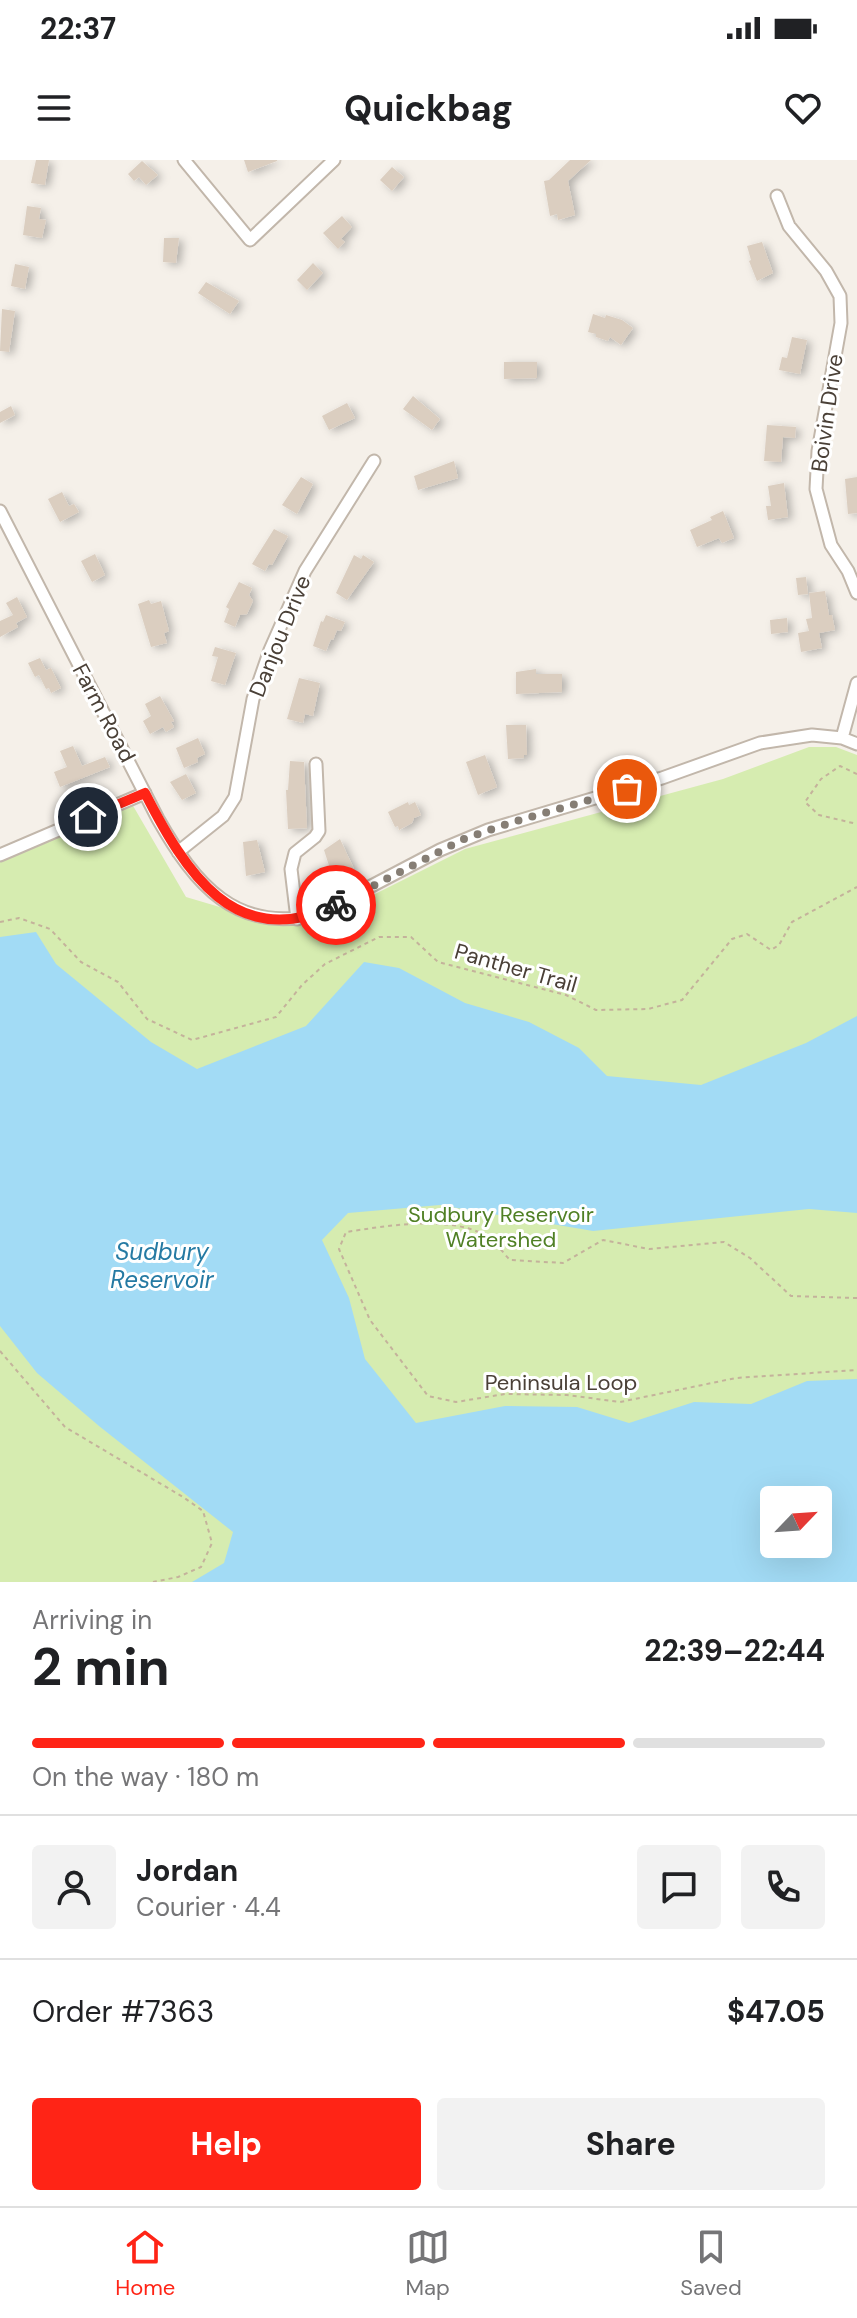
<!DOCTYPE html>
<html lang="en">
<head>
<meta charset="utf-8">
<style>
	body { margin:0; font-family:"DM Sans",sans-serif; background:#f2f2f2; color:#202124; height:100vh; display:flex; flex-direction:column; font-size:30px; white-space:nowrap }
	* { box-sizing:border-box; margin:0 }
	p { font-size:26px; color:#757577 }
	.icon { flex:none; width:44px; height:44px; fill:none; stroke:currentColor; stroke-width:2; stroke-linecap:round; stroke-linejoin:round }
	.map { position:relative; height:1422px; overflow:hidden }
	.sheet { display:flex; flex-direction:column; background:#fff; flex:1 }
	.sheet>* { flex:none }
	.needle { width:52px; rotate:65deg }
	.controls { position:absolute; left:760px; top:1326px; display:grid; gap:16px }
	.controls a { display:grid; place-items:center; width:72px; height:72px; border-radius:8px; background:#fff; box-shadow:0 8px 32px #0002; font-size:40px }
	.pin { position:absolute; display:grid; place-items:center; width:68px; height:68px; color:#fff; margin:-34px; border:4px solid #fff; border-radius:50%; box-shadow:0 2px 8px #0007 }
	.courier { position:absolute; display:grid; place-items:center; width:80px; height:80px; margin:-40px; border:6px solid #ff2416; border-radius:50%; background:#fff; color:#222; box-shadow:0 2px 10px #0007 }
	.head em { font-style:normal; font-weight:700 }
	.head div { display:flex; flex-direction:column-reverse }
	.head { display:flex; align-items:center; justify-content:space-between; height:136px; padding:0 32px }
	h1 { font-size:52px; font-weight:700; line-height:60px }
	.bar { display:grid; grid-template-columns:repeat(4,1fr); gap:12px 8px; align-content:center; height:96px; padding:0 32px }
	.bar i { height:10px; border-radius:6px; background:#e0e0e0 }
	.bar .active { background:#ff2416 }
	.bar p { grid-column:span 4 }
	.line { display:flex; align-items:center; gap:20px; padding:0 32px; border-top:2px solid #e0e0e0 }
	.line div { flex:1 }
	.round { display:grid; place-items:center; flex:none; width:84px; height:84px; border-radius:8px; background:#f2f2f2 }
	.cta { display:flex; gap:16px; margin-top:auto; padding:16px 32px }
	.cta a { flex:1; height:92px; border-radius:8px; background:#ff2416; color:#fff; font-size:32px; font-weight:700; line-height:92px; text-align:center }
	.cta a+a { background:#f2f2f2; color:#202124 }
	.status { display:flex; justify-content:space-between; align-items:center; height:56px; padding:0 40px; background:#fff; direction:ltr }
	.status svg { height:22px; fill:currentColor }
	header { display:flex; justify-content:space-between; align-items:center; height:104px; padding:0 32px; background:#fff; font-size:36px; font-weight:700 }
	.tab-bar { display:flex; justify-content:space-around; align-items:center; height:112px; border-top:2px solid #e0e0e0; background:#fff; font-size:22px; color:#757577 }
	.tab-bar a { display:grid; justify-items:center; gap:4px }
	.tab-bar .active { color:#ff2416 }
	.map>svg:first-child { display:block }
	.green { fill:#d6ecb0; fill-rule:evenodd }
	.water { fill:#a2dbf5; fill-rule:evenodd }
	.building { fill:#dbcec0; filter:url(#shadow) }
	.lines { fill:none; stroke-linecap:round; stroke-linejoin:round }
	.minor-casing { stroke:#c2b7ab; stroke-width:15 }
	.path { stroke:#c4b29b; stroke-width:2; stroke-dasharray:4 4; stroke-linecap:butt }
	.minor { stroke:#fff; stroke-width:11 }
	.done { stroke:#867e75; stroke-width:8; stroke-dasharray:0 14.4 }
	.route { stroke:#ff2416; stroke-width:10 }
	.labels { text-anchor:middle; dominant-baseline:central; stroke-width:6; stroke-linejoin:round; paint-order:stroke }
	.street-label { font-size:22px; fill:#4a4037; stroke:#fff }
	.park-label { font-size:22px; fill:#508025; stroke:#fff }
	.water-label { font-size:24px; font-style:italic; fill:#257aa3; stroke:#fff }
</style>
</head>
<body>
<div class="status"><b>22:37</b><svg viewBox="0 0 49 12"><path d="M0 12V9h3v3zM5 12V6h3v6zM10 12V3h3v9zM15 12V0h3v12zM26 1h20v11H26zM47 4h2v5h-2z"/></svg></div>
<header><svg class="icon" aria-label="menu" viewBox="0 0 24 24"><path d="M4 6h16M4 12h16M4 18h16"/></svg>Quickbag<svg class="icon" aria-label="heart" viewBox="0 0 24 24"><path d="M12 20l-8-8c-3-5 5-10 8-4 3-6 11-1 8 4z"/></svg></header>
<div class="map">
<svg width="857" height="1422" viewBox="0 0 857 1422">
	<defs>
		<filter id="shadow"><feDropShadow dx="4.5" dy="2.5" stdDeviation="4" flood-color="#0004"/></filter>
	</defs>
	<rect width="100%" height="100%" fill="#f5f0e9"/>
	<!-- green -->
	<path class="green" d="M 809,587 L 836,587 L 857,595 L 857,1422 L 0,1422 L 0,702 L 132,644 L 186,737 L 280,765 L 363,740 L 465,689 L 723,619 ZM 774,1340 L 818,1340 L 818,1384 L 774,1384 Z"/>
	<!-- water -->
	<path class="water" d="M 36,772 L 56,804 L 151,882 L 197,909 L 306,866 L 364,802 L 399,808 L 465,843 L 529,862 L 579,888 L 607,916 L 701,925 L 806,883 L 857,856 L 857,1053 L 809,1049 L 593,1071 L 440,1045 L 348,1053 L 322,1080 L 349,1138 L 365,1199 L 416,1263 L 505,1246 L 577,1247 L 629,1263 L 694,1242 L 751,1244 L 807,1221 L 857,1219 L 857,1422 L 192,1422 L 224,1403 L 233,1372 L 99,1266 L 37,1213 L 0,1166 L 0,777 ZM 818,1340 L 818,1384 L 774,1384 L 774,1340 Z"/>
	<!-- building -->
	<path class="building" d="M 36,0 L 49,0 L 45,25 L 31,23 Z
		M 244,0 L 277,0 L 277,1 L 248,12 Z
		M 570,0 L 591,0 L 568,21 L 575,55 L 558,60 L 557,54 L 550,56 L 544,21 L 549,20 Z
		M 142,1 L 158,15 L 146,25 L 139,17 L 134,21 L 128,14 Z
		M 392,7 L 404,17 L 392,31 L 380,20 Z
		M 27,46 L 41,48 L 39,59 L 46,60 L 42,78 L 23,75 Z
		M 342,56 L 352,67 L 341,79 L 345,82 L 338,89 L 323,73 Z
		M 164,78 L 179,78 L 176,103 L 163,102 Z
		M 762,82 L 773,113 L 757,121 L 749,101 L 751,100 L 747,86 Z
		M 313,103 L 323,113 L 307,130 L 297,120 Z
		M 15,104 L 29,107 L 25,129 L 11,126 Z
		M 206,122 L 239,141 L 230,154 L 198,133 Z
		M 2,149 L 15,151 L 9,192 L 0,191 Z
		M 593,154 L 605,158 L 606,155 L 622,160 L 633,168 L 621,185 L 610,177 L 608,181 L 596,177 L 596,174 L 588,172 Z
		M 792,177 L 807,180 L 800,214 L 779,210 L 782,197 L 787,198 Z
		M 504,202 L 537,202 L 537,218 L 504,219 Z
		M 413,236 L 440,259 L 432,270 L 403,249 Z
		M 347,243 L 355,258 L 329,270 L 322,256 Z
		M 11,246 L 15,255 L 0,263 L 0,252 Z
		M 767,265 L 796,267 L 795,278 L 783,277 L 781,302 L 764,301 Z
		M 454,301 L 458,318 L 418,330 L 414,316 Z
		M 301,317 L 313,324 L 297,354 L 282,345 Z
		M 857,317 L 857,353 L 848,354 L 845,319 Z
		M 784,323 L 788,357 L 768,360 L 766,346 L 771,346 L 768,326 Z
		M 62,332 L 69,346 L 74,344 L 79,352 L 60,362 L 48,339 Z
		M 723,351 L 734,378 L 722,383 L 719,378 L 697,387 L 690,370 L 712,360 L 710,357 Z
		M 274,369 L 288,376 L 272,405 L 269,404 L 265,411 L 252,404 Z
		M 95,394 L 105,415 L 92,422 L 81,401 Z
		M 354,395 L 361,399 L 363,395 L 374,402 L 347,440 L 336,433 Z
		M 806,417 L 808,434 L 798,435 L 796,418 Z
		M 239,422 L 252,428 L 249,435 L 253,441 L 247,454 L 240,455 L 235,467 L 224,462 L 229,449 L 226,447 Z
		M 825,431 L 829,455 L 832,455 L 835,470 L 819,473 L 822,488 L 801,492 L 798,473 L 809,471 L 806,459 L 812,458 L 809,433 Z
		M 17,437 L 27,457 L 16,463 L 18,467 L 0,477 L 0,461 L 13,455 L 6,443 Z
		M 149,440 L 151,444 L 161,441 L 169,471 L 164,473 L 167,483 L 151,487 L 138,444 Z
		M 326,455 L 345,462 L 341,471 L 337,470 L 333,480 L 331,479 L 326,491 L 313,486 L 321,461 L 323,462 Z
		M 787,458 L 788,472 L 771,474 L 770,460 Z
		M 215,487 L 236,493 L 225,525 L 211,521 L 218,497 L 212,496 Z
		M 40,498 L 46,510 L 51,508 L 61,528 L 51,533 L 49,528 L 46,529 L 39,515 L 35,517 L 28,503 Z
		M 536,509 L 536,514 L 562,514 L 562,532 L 516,534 L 516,512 Z
		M 299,518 L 320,523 L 313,556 L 305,554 L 303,563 L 287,559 Z
		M 160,536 L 174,561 L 171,562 L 174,567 L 166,572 L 163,567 L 150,574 L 143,561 L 151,556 L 145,544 Z
		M 506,565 L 526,565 L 527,595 L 524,595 L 524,598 L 508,599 Z
		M 198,578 L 205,594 L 197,598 L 198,602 L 184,608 L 176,588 Z
		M 73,586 L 82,606 L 105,597 L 110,607 L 60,627 L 54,612 L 67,607 L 60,591 Z
		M 485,595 L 497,627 L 478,635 L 466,602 Z
		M 290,601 L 304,602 L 307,668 L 288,669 L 286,630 L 288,630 Z
		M 186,614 L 196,633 L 182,640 L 170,622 Z
		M 408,642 L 409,645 L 415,642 L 421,655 L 414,658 L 412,663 L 399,670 L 398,666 L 395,667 L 388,652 Z
		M 340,679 L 354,709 L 333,718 L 324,690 Z
		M 257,680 L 265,712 L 246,716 L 243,682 Z"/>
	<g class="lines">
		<defs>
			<path id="minor" d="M 184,0 L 250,80 L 334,0
				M 777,36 L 789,66 L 826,111 L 840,136 L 841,163 L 818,291 L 816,329 L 831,385 L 848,411 L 857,433
				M 0,351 L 158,659 C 195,724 236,775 318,754 L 440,690 L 488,670 L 662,618 L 760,583 L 812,575 L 842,578 L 857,584
				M 842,578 L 857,523
				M 178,692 L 223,656 L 235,637 L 253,539 L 270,490 L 305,411 L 374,301
				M 0,695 L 145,633
				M 297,759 L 291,709 L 295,693 L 315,677 L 319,671 L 316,604"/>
		</defs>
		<!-- minor casing -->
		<use href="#minor" class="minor-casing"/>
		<!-- path -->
		<path class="path" d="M 857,614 L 840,606 L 821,619 L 805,642 L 819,655 L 857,664
			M 0,762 L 19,758 L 50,769 L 81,802 L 118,822 L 147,859 L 192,880 L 276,857 L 302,825 L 325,804 L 379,777 L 411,777 L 438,802 L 566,835 L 596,850 L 648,849 L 682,840 L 732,779 L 747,774 L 771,790 L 779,785 L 792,762 L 857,727
			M 857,1138 L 791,1136 L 750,1098 L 724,1082 L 649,1089 L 603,1080 L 563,1103 L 510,1100 C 503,1093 496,1082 488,1077 C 452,1054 386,1066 346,1072 L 339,1089 L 370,1160 L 428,1236 L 456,1242 L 505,1234 L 567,1235 L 620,1242 L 736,1218 L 857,1210
			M 0,1191 L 65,1267 L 183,1337 L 203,1351 L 212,1383 L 201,1407 L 178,1417 L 153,1422"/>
		<!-- minor -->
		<use href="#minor" class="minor"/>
	</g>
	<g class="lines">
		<!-- done -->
		<path class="done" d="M 336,745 L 464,679 L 513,662 L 627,629"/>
		<!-- route -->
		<path class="route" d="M 88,657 L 145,633 C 185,711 235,794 336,745"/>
	</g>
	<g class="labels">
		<!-- street labels -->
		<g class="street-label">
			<text transform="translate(827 253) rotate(-82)">Boivin Drive</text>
			<text transform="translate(280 476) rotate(-68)">Danjou Drive</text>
			<text transform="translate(104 553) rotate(62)">Farm Road</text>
			<text transform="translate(516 808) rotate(16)">Panther Trail</text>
			<text x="561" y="1222">Peninsula Loop</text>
		</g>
		<!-- park labels -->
		<g class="park-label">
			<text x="501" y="1054">Sudbury Reservoir<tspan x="501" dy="25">Watershed</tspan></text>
		</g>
		<!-- water labels -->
		<g class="water-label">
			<text x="162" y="1091">Sudbury<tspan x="162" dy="28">Reservoir</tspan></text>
		</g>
	</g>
</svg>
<div class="controls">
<a><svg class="needle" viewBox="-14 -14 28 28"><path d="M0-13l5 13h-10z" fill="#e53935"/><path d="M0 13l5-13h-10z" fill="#757577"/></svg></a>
</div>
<div class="pin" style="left:627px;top:629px;background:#ea580c"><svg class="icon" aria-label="bag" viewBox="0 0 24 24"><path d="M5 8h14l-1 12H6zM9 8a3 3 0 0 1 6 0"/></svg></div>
<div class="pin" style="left:88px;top:657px;background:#1f2937"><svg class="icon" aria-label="home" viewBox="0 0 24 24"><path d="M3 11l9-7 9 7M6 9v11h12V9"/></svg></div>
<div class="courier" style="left:336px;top:745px"><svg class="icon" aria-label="bike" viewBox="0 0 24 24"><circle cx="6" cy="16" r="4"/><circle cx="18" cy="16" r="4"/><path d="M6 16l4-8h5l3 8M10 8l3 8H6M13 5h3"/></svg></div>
</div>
<section class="sheet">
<div class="head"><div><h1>2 min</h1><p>Arriving in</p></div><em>22:39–22:44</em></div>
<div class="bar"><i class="active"></i><i class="active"></i><i class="active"></i><i></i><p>On the way · 180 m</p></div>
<div class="line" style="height:144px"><a class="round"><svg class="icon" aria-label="person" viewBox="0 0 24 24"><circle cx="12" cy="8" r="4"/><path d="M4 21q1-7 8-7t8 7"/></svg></a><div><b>Jordan</b><p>Courier · 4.4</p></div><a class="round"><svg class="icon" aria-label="chat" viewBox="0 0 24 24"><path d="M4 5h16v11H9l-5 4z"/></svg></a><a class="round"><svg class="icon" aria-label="phone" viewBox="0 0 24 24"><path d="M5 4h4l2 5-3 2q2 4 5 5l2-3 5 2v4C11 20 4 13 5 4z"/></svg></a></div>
<div class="line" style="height:104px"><div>Order #7363</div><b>$47.05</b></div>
<div class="cta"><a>Help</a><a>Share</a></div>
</section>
<nav class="tab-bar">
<a class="active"><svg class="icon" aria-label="home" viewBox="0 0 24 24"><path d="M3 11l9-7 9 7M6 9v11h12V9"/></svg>Home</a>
<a><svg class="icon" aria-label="map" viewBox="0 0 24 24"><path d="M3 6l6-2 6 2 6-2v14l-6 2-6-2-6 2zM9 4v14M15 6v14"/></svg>Map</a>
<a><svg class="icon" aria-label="saved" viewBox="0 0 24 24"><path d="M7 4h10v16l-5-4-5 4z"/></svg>Saved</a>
</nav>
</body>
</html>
